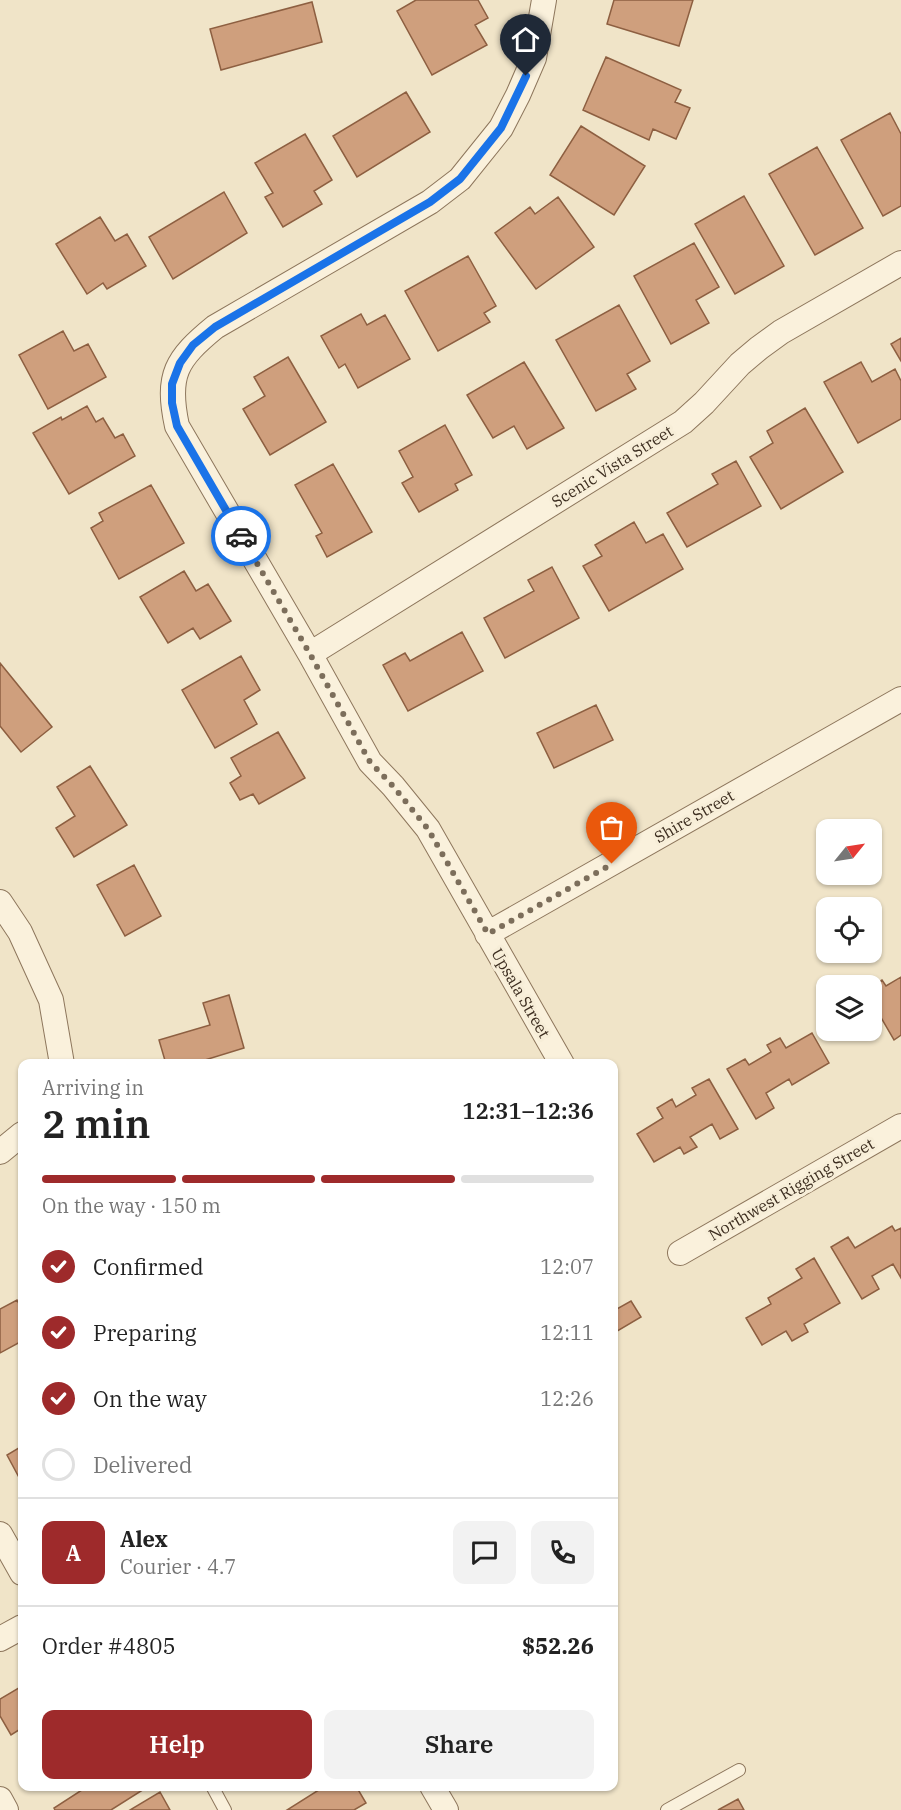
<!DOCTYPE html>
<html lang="en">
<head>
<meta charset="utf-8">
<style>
	body { margin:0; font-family:"IBM Plex Serif",serif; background:#f2f2f2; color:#222; height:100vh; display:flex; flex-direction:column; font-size:22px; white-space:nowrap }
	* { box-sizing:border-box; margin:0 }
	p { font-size:20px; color:#767676 }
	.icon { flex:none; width:33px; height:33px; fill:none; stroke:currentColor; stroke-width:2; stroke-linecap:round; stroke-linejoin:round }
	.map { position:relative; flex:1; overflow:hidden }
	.sheet { position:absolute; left:18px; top:1059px; width:600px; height:732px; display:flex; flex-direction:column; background:#fff; border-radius:12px; box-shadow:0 2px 4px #0004 }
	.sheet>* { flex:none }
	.needle { width:39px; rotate:60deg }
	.buttons { position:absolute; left:816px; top:819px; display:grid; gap:12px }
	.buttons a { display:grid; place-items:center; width:66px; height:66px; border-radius:12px; background:#fff; box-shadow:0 2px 4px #0004; font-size:30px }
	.pin { position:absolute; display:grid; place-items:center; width:51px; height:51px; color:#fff; margin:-62px -26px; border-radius:50% 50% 50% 0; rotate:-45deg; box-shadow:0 0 6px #0007 }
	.pin .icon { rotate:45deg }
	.courier { position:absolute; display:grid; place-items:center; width:60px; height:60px; margin:-30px; border:4px solid #1a73e8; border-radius:50%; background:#fff; color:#222; box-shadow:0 2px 8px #0007 }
	.summary em { font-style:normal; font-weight:600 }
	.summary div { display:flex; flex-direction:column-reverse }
	.summary { display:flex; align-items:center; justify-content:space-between; height:102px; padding:0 24px }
	h1 { font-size:39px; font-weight:600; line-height:45px }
	.bar { display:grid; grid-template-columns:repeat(4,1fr); gap:9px 6px; align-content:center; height:72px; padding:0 24px }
	.bar i { height:8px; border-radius:4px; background:#e0e0e0 }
	.bar .on { background:#9e2a2b }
	.bar p { grid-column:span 4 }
	.line { display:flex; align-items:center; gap:15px; padding:0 24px; border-top:2px solid #e0e0e0 }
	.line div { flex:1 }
	.round { display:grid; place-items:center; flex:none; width:63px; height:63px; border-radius:12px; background:#f2f2f2 }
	ol { padding:0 24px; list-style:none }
	li { display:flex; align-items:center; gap:18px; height:66px }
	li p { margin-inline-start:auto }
	li .icon { padding:6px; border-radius:50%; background:#9e2a2b; color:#fff; stroke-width:4 }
	li:last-child { color:#767676 }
	li i { width:33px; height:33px; border:3px solid #e0e0e0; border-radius:50% }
	.cta { display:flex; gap:12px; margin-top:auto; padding:12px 24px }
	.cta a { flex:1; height:69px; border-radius:12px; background:#9e2a2b; color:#fff; font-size:24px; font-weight:600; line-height:69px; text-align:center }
	.cta a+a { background:#f2f2f2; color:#222 }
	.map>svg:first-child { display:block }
	.building { fill:#cf9f7d; stroke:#8d5f41; stroke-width:1.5 }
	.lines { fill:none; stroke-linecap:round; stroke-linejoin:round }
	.service-casing { stroke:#8d765c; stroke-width:14 }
	.minor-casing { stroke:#8d765c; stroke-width:26 }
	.service { stroke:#faf1dc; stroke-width:12 }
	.minor { stroke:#faf1dc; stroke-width:24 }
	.done { stroke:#7c6e5b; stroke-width:6; stroke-dasharray:0 10.8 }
	.route { stroke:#1a73e8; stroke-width:8 }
	.labels { text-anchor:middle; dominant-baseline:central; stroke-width:6; stroke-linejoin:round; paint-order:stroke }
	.street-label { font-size:16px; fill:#3d2e20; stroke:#f7eed8 }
</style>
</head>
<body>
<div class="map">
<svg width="901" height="1810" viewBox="0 0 901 1810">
	<rect width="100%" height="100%" fill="#f0e4c8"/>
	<!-- building -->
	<path class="building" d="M 416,0 L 478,0 L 488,18 L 475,25 L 487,45 L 432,75 L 397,11 Z
		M 614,0 L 693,0 L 679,46 L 607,24 Z
		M 312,2 L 322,42 L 221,70 L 210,29 Z
		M 606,57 L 681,90 L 675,102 L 690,108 L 676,139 L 653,129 L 649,140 L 583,110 Z
		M 406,92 L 430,132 L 357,177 L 333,136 Z
		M 890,113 L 901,134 L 901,206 L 883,216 L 841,140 Z
		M 581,126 L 645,166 L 614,215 L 550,175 Z
		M 305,134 L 332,180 L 314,191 L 322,204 L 283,227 L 265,197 L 273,193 L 255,163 Z
		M 817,147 L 863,228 L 815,255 L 769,174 Z
		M 224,192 L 247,233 L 173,279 L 149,237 Z
		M 744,196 L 784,266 L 735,294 L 695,224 Z
		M 558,197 L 594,247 L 536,289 L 495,233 L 530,207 L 535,214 Z
		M 100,217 L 115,241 L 127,234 L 146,266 L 107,289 L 103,283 L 87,294 L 56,244 Z
		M 694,243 L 719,287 L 696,300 L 709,323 L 671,344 L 634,276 Z
		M 468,256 L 496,306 L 484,313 L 490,322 L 438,351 L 405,291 Z
		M 619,305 L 650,361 L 627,374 L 636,389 L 596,411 L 556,340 Z
		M 361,314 L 367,325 L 385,315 L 410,359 L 358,388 L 345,364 L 339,368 L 321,336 Z
		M 63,331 L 74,351 L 88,344 L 106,377 L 48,409 L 19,355 Z
		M 901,338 L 901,361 L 891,344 Z
		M 288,357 L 326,422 L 270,455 L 243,409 L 265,396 L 254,377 Z
		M 524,362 L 564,428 L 527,449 L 514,426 L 493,438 L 467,395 Z
		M 861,362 L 872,382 L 895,369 L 901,381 L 901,419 L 858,443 L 824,382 Z
		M 87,406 L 96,422 L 103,418 L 115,438 L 123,434 L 135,456 L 69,494 L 33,433 L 61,417 L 62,420 Z
		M 805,408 L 843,472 L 781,509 L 750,457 L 773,443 L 767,431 Z
		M 445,425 L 472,475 L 455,484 L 458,490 L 419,512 L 402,483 L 413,477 L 399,451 Z
		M 736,461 L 761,506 L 687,547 L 667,513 L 718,484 L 712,474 Z
		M 333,464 L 372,532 L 327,557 L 316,536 L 322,533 L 295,485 Z
		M 151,485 L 184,543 L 119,579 L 91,528 L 103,521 L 99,513 Z
		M 634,522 L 646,543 L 663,534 L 683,569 L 609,611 L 583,566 L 602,556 L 595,545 Z
		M 552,567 L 579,618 L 505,658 L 484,618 L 534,591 L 528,580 Z
		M 184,571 L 196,591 L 208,584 L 231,621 L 200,639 L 193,628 L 168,643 L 140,597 Z
		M 462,632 L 483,671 L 408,711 L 383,665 L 405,653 L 410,661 Z
		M 241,656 L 260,690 L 244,700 L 257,724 L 215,748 L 182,690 Z
		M 0,663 L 52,727 L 21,752 L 0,726 Z
		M 596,705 L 613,740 L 554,768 L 537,733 Z
		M 278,732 L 305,778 L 259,804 L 253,794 L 240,800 L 230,783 L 241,776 L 231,758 Z
		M 90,766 L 127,825 L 74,857 L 56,828 L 75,816 L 57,787 Z
		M 134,865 L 161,916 L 125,936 L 97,885 Z
		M 901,977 L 901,1035 L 894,1040 L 872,1002 L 872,986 L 882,980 L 886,986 Z
		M 229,995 L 244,1048 L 192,1064 L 166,1064 L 159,1040 L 210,1025 L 203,1003 Z
		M 812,1033 L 829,1063 L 792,1085 L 789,1079 L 766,1093 L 774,1108 L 756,1119 L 727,1069 L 745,1059 L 749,1065 L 771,1052 L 767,1045 L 780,1038 L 786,1048 Z
		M 709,1079 L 738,1129 L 720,1139 L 712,1124 L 690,1137 L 697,1147 L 684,1154 L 680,1147 L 654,1162 L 637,1134 L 663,1118 L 657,1108 L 672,1099 L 676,1107 L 696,1095 L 692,1088 Z
		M 892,1226 L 895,1231 L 901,1228 L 901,1278 L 893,1264 L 872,1276 L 879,1289 L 862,1299 L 831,1247 L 848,1237 L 855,1248 Z
		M 814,1258 L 840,1303 L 804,1324 L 808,1332 L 792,1341 L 786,1331 L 762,1345 L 746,1318 L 771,1304 L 768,1298 L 802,1278 L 796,1269 Z
		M 17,1300 L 22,1310 L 22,1341 L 0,1353 L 0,1309 Z
		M 631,1301 L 641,1317 L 614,1333 L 614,1302 L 617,1309 Z
		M 22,1446 L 22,1483 L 7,1455 Z
		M 22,1686 L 22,1728 L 11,1735 L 0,1716 L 0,1699 Z
		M 88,1786 L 149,1786 L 111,1810 L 55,1810 L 54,1808 Z
		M 325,1786 L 356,1786 L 366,1803 L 354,1810 L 287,1810 Z
		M 160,1792 L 170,1810 L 130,1810 Z
		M 738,1799 L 744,1810 L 718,1810 Z"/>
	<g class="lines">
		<defs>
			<path id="service" d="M 212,1786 L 225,1810
				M 667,1810 L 739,1770"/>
			<path id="minor" d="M 544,0 L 534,58 L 518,95 L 501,128 L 460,179 L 430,202 L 215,327 C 176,359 166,375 177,426 L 310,654 L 370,762 L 393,786 L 428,829 L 562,1064
				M 310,654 L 683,422 L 704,403 L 740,364 L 759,348 L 781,332 L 901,263
				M 0,902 L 20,932 L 51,1000 L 62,1064
				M 487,934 L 901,699
				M 0,1152 L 22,1134
				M 680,1253 L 901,1126
				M 0,1534 L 22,1573
				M 0,1639 L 22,1627
				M 432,1786 L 446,1810
				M 0,1799 L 6,1810"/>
		</defs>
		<!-- service casing -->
		<use href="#service" class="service-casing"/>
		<!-- minor casing -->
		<use href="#minor" class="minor-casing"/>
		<!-- service -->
		<use href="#service" class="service"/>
		<!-- minor -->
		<use href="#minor" class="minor"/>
	</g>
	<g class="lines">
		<!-- done -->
		<path class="done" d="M 241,536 L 310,654 L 370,762 L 393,786 L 428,829 L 488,934 L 612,864"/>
		<!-- route -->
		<path class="route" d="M 241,536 L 177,426 L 172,403 L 172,384 L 180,363 L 193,345 L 215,327 L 430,202 L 460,179 L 501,128 L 526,76"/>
	</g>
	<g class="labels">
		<!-- street labels -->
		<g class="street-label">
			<text transform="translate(612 466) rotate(-32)">Scenic Vista Street</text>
			<text transform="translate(694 816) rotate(-30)">Shire Street</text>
			<text transform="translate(521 993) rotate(60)">Upsala Street</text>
			<text transform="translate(791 1189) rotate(-30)">Northwest Rigging Street</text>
		</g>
	</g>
</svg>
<div class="buttons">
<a><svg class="needle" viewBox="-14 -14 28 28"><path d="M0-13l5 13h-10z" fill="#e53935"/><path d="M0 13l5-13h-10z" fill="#767676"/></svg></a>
<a><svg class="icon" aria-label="locate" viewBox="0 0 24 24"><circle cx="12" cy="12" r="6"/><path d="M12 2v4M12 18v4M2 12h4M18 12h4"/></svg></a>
<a><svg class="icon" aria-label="layers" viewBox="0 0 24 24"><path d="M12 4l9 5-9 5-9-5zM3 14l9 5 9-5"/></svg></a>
</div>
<div class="pin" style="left:612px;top:864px;background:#ea580c"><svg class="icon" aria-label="bag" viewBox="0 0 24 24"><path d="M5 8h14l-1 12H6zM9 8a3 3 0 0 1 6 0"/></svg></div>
<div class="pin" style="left:526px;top:76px;background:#1f2937"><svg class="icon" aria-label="home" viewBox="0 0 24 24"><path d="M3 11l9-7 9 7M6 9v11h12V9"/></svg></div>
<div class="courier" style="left:241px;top:536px"><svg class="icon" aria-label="car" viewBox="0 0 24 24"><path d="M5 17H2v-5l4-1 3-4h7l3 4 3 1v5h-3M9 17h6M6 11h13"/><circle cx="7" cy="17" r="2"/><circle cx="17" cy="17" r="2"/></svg></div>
<section class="sheet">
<div class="summary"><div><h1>2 min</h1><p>Arriving in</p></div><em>12:31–12:36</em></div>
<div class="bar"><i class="on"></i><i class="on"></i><i class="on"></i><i></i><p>On the way · 150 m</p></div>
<ol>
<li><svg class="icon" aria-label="check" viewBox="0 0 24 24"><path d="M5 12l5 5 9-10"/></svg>Confirmed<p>12:07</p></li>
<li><svg class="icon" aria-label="check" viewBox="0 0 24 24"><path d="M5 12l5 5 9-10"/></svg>Preparing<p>12:11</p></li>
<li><svg class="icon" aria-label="check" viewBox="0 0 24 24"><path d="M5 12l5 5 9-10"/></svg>On the way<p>12:26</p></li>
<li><i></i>Delivered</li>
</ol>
<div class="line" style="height:108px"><b class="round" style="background:#9e2a2b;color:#fff">A</b><div><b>Alex</b><p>Courier · 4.7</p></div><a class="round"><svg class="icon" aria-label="chat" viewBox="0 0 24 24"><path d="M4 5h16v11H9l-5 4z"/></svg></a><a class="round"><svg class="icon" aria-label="phone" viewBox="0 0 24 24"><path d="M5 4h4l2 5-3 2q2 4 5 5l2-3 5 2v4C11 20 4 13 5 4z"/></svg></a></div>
<div class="line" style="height:78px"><div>Order #4805</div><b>$52.26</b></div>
<div class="cta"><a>Help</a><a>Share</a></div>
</section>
</div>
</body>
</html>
